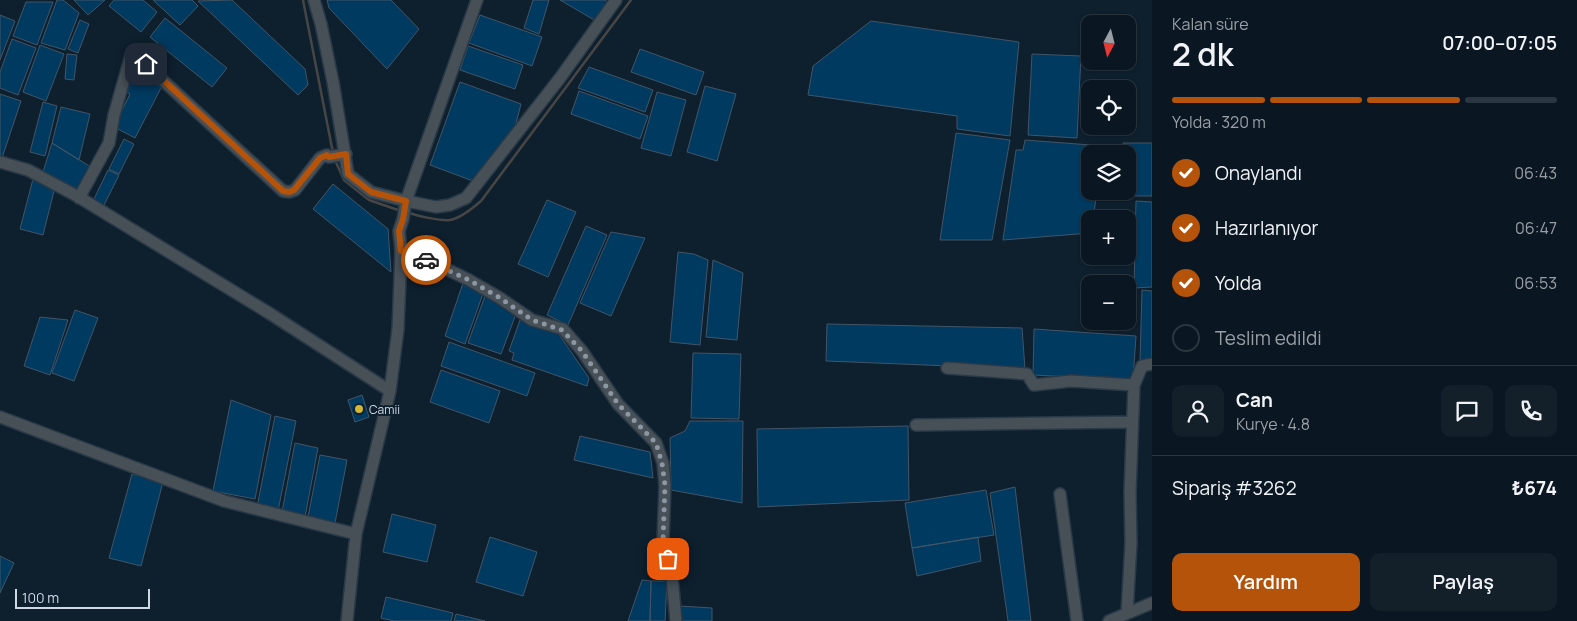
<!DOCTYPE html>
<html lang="tr">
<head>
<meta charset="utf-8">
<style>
	body { margin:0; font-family:Manrope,sans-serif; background:#13202a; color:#f1f3f6; height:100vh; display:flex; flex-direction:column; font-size:19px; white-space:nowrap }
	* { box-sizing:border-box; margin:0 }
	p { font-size:16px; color:#999fa5 }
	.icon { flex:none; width:28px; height:28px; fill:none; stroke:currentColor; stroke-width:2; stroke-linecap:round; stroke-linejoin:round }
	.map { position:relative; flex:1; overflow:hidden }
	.panel { display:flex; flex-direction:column; background:#0a1722; width:425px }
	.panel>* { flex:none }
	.needle { width:32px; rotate:187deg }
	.controls { position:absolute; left:1081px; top:15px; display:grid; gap:10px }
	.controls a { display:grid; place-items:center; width:55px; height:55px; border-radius:10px; background:#0a1722; box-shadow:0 1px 4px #0004,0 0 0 1px #2a3640; font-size:25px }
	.scale { position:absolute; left:15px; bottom:12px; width:135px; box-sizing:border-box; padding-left:5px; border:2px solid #ced9e3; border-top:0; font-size:14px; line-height:18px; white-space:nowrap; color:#ced9e3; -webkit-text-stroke:4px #0e1f2e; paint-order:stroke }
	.pin { position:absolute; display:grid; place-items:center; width:42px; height:42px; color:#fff; margin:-21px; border-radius:10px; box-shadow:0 2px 8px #0006 }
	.courier { position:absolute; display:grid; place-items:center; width:50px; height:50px; margin:-25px; border:4px solid #b45309; border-radius:50%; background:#fff; color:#222; box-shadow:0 1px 6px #0007 }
	.overview em { font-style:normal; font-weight:600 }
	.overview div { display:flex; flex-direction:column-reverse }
	.overview { display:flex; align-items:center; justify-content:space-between; height:85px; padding:0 20px }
	h1 { font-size:32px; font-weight:600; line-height:38px }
	.bar { display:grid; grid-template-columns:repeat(4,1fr); gap:8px 5px; align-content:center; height:60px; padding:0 20px }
	.bar i { height:6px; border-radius:4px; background:#2a3640 }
	.bar .current { background:#b45309 }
	.bar p { grid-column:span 4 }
	.line { display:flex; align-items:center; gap:12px; padding:0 20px; border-top:1px solid #2a3640 }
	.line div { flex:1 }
	.round { display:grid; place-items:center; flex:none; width:52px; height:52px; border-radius:10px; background:#13202a }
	ol { padding:0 20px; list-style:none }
	li { display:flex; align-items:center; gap:15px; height:55px }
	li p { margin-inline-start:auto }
	li .icon { padding:5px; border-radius:50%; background:#b45309; color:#fff; stroke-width:4 }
	li:last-child { color:#999fa5 }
	li i { width:28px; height:28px; border:2px solid #2a3640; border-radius:50% }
	.cta { display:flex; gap:10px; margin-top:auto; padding:10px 20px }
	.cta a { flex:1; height:58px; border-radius:10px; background:#b45309; color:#fff; font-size:20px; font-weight:600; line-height:58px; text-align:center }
	.cta a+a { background:#13202a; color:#f1f3f6 }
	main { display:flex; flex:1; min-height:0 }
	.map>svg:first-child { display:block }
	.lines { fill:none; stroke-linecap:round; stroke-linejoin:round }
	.stream { stroke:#474644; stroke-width:2.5 }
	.building { fill:#003a60; stroke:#425566 }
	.minor-casing { stroke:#293947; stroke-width:14 }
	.minor { stroke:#474f57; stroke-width:11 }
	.done { stroke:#8b98a4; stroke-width:5; stroke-dasharray:0 9 }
	.route { stroke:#b45309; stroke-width:6 }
	.poi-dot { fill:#d2b735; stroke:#0e1f2e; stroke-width:2 }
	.labels { text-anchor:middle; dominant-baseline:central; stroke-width:4; stroke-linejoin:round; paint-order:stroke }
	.poi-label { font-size:12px; fill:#ced9e3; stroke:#0e1f2e; text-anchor:start }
</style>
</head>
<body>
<main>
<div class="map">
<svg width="1152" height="621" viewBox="0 0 1152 621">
	<rect width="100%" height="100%" fill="#0e1f2e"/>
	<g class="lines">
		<!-- stream -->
		<path class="stream" d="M 303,0 L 333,153
			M 334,158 L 344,180 L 369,200 L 401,211
			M 407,212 C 416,216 441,221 450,220 C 461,218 473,208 481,201 L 631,0"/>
	</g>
	<!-- building -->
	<path class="building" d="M 57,0 L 63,0 L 79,13 L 65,50 L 41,43 Z
		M 74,0 L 105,0 L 88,15 Z
		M 114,0 L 143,0 L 157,12 L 141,32 L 109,6 Z
		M 153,0 L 192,0 L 198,6 L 180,25 Z
		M 232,0 L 305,69 L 308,85 L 298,95 L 198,1 Z
		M 327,0 L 391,0 L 419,29 L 387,69 L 329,8 Z
		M 533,0 L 549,0 L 539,34 L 524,28 Z
		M 560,0 L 605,0 L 607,2 L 596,21 Z
		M 26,2 L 53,2 L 37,45 L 13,36 Z
		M 0,15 L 15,21 L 0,60 Z
		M 480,15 L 542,37 L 532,66 L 469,43 Z
		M 165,18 L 227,68 L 212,87 L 150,37 Z
		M 80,20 L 89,24 L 78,53 L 68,49 Z
		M 871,21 L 1019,42 L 1010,136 L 957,129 L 957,116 L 808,95 L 813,66 Z
		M 12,39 L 36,48 L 18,95 L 0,88 L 0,72 Z
		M 40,45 L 64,54 L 46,101 L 23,92 Z
		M 468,46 L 523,65 L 515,89 L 460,70 Z
		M 640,49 L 704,72 L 696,95 L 631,72 Z
		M 67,54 L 77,55 L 74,80 L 65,79 Z
		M 1032,54 L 1081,56 L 1077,138 L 1028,135 Z
		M 137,63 L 162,86 L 135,138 L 114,127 L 130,94 L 123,90 Z
		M 589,67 L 653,90 L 645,112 L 578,88 Z
		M 460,82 L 521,104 L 513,135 L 473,181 L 430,165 Z
		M 705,86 L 736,94 L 717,161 L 687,152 Z
		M 579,91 L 648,116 L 640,139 L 571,114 Z
		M 657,92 L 686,100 L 671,156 L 641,148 Z
		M 0,94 L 21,101 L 2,158 L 0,158 Z
		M 43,102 L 57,106 L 45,156 L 30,152 Z
		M 61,107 L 90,114 L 79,160 L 52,143 Z
		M 956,133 L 1010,140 L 992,240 L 940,240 Z
		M 124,139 L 134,144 L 119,174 L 109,169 Z
		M 1025,140 L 1104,146 L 1102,154 L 1090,154 L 1090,191 L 1097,191 L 1093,219 L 1090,219 L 1090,233 L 1003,240 L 1016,150 L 1023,150 Z
		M 52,143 L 91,167 L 75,192 L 43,172 Z
		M 1123,143 L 1152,143 L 1152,196 L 1124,196 L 1124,191 L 1128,191 L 1128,154 L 1123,154 Z
		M 108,170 L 119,175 L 103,207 L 93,201 Z
		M 33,179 L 54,191 L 43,235 L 20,229 Z
		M 333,184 L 388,229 L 391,272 L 313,209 Z
		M 547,200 L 576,212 L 548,277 L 518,264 Z
		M 1136,201 L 1152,202 L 1152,287 L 1134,288 Z
		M 586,226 L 607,235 L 568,325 L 547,315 Z
		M 611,232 L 645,238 L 611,316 L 580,303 Z
		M 678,252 L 694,254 L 708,260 L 700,345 L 670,342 Z
		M 713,260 L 743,273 L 737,340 L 706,337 Z
		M 463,283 L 484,291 L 465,344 L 445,336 Z
		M 1142,290 L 1152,291 L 1152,360 L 1140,360 Z
		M 485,296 L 516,314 L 501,354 L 468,343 Z
		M 75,310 L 98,318 L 74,381 L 52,373 Z
		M 40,317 L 68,320 L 50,375 L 24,366 Z
		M 520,320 L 558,333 L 589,378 L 587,386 L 512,360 L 514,353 L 509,351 Z
		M 827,324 L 1022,328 L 1025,369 L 826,361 Z
		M 1034,329 L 1136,336 L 1133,380 L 1033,375 Z
		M 449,342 L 535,373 L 527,396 L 441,366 Z
		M 693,353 L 741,354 L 739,419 L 691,418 Z
		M 441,370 L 500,391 L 489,423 L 430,402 Z
		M 362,395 L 369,417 L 355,422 L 348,400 Z
		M 231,400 L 271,415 L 255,499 L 213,491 Z
		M 275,416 L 296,421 L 278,511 L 257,507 Z
		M 690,421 L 743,421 L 742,503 L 671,490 L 670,438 L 685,431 Z
		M 908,426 L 909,500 L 758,507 L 757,429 Z
		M 580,436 L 650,452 L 653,478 L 574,460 Z
		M 295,443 L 318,448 L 305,517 L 282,512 Z
		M 320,455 L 347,460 L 335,523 L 308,517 Z
		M 132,474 L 163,482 L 141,566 L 109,558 Z
		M 1015,487 L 1031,621 L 1008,621 L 990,493 Z
		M 986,490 L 994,535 L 912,548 L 905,503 Z
		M 392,514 L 436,525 L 427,562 L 383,552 Z
		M 490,537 L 537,552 L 523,596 L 476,582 Z
		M 978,537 L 981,561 L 917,576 L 912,548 Z
		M 0,556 L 14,563 L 0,593 Z
		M 642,580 L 651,581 L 650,621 L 628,621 Z
		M 651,581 L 667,581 L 665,621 L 650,621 Z
		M 386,597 L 453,613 L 451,621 L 394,621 L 381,618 Z
		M 680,606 L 712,608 L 712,621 L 679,621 Z
		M 456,614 L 485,621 L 454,621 Z"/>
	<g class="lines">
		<defs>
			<path id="minor" d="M 314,0 L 321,24 L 333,82 L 348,174 L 371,192 L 406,201 L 436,207 L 450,205 L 466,198 L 560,78 L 616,0
				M 0,162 L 28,170 L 77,196 L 269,313 L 390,391
				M 79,198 L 109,143 L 114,115 L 132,52 L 283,191 L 289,192 L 295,190 L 320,158 L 327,155 L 329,157 L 346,154
				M 401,251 L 436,264 L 469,280 L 500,298 L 532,320 L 563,329 L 582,351 L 618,404 L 656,443 L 663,463 L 665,485 L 663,540 L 672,577 L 676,621
				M 947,368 L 1027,374 L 1034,385 L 1071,381 L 1134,385
				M 0,417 L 224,501 L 356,534
				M 916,425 L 1132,422
				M 1060,494 L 1077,621
				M 1127,613 L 1131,543 L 1130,492 L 1134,385 L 1142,366 L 1152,364
				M 347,621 L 356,534 L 390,391 L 398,329 L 401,251 L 399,231 L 403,219 L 406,201 L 477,0
				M 1109,621 L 1152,603"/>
		</defs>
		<!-- minor casing -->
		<use href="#minor" class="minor-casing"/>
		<!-- minor -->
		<use href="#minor" class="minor"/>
	</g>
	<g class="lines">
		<!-- done -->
		<path class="done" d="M 426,260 L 469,280 L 500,298 L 532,320 L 562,330 L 582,351 L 618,404 L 656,443 L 662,463 L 665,485 L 663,540 L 668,559"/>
		<!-- route -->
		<path class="route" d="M 146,64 L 283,191 L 289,192 L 294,190 L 320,158 L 327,155 L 329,157 L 346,154 L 348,174 L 371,192 L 406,201 L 403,219 L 399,231 L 401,251 L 426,260"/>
	</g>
	<!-- markers -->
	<circle class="poi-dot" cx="359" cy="409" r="5"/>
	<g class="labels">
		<!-- poi labels -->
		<g class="poi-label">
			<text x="369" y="409">Camii</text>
		</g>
	</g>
</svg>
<div class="controls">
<a><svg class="needle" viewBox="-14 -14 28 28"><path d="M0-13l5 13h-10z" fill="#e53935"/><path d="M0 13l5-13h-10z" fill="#999fa5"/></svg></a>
<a><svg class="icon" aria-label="locate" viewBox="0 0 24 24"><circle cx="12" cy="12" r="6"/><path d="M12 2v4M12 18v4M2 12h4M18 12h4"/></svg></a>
<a><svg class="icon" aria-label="layers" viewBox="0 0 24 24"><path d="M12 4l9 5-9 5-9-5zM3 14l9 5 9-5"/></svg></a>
<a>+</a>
<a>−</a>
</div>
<div class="scale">100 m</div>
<div class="pin" style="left:668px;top:559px;background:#ea580c"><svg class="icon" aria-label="bag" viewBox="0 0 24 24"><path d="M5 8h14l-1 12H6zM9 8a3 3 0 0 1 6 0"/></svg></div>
<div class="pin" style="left:146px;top:64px;background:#1f2937"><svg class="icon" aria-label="home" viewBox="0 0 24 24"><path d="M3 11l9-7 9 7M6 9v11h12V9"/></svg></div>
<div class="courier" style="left:426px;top:260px"><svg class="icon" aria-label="car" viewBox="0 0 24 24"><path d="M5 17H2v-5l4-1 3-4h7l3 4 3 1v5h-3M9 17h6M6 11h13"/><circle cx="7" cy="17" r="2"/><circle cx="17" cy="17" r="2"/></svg></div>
</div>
<section class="panel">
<div class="overview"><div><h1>2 dk</h1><p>Kalan süre</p></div><em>07:00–07:05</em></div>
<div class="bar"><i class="current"></i><i class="current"></i><i class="current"></i><i></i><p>Yolda · 320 m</p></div>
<ol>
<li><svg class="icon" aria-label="check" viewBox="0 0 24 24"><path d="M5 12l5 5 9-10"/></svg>Onaylandı<p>06:43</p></li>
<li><svg class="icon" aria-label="check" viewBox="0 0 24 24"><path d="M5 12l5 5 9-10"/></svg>Hazırlanıyor<p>06:47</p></li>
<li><svg class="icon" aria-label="check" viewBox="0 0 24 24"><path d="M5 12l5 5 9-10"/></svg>Yolda<p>06:53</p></li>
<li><i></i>Teslim edildi</li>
</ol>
<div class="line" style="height:90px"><a class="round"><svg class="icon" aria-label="person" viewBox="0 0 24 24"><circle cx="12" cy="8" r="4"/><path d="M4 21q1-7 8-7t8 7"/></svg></a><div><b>Can</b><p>Kurye · 4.8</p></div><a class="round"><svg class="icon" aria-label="chat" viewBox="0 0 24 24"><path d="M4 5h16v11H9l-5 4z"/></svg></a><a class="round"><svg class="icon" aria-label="phone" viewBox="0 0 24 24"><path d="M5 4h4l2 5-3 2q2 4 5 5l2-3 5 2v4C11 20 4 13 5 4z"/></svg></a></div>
<div class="line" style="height:65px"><div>Sipariş #3262</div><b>₺674</b></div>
<div class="cta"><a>Yardım</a><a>Paylaş</a></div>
</section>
</main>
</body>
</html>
